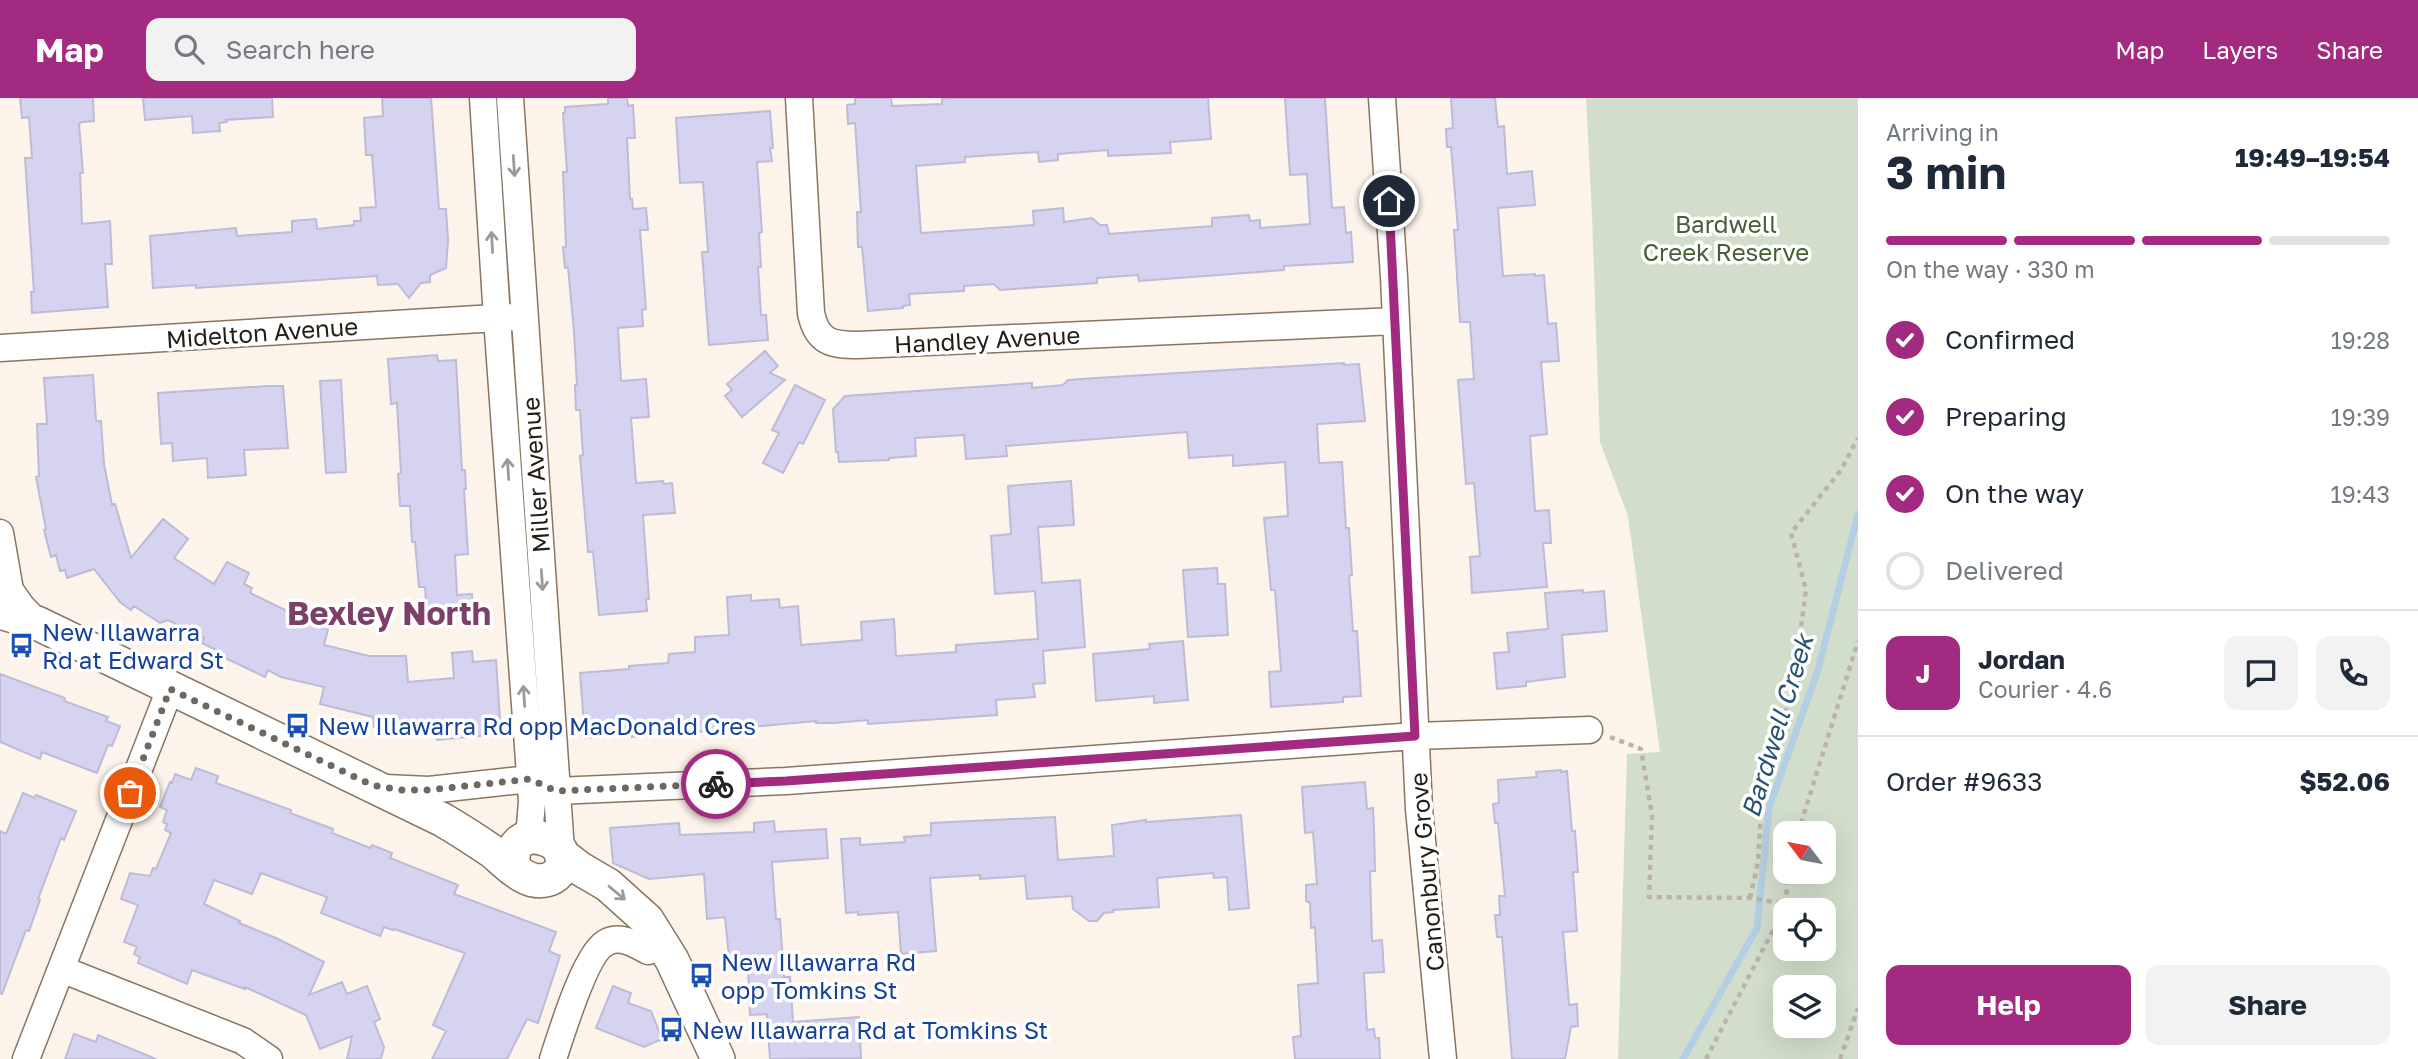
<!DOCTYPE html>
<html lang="en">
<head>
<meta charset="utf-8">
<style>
	body { margin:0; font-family:"Golos Text",sans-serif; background:#f2f2f3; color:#1f2937; height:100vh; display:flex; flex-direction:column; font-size:26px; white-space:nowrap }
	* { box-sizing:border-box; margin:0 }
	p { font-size:23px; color:#747a83 }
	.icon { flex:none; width:38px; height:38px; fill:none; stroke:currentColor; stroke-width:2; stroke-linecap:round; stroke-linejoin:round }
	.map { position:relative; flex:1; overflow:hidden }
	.drawer { display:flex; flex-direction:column; background:#fff; width:560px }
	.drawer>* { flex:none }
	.needle { width:46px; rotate:302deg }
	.controls { position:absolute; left:1773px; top:723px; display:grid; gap:14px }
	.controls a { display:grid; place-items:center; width:63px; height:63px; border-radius:14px; background:#fff; box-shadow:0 7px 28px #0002; font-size:35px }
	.pin { position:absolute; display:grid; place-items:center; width:60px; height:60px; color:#fff; margin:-30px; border:4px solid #fff; border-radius:50%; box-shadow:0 2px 7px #0007 }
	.courier { position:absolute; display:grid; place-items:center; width:70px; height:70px; margin:-35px; border:5px solid #a32a81; border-radius:50%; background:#fff; color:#222; box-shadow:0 2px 9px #0007 }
	.summary em { font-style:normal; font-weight:700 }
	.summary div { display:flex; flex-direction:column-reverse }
	.summary { display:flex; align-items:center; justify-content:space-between; height:119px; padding:0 28px }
	h1 { font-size:46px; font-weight:700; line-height:52px }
	.bar { display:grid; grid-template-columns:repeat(4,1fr); gap:10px 7px; align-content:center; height:84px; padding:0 28px }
	.bar i { height:9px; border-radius:5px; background:#e0e1e3 }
	.bar .active { background:#a32a81 }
	.bar p { grid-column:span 4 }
	.line { display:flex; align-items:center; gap:18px; padding:0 28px; border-top:2px solid #e0e1e3 }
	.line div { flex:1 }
	.round { display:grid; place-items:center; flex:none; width:74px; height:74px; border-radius:14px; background:#f2f2f3 }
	ol { padding:0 28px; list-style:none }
	li { display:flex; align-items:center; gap:21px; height:77px }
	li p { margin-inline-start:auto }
	li .icon { padding:7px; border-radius:50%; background:#a32a81; color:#fff; stroke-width:4 }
	li:last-child { color:#747a83 }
	li i { width:38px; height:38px; border:4px solid #e0e1e3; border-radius:50% }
	.cta { display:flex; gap:14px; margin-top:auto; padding:14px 28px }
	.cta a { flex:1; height:80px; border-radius:14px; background:#a32a81; color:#fff; font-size:28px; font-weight:700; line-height:80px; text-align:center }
	.cta a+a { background:#f2f2f3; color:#1f2937 }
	header { display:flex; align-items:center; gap:42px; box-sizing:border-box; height:98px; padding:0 35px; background:#a32a81; color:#fff }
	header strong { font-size:33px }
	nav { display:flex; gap:38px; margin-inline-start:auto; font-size:24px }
	.search { width:490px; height:63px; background:#f2f2f3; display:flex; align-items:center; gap:18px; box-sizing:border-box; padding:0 24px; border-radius:14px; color:#747a83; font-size:26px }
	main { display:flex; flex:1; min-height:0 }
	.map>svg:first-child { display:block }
	.green { fill:#d2decb; fill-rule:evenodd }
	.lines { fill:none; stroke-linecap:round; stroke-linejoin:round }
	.stream { stroke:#b4cee3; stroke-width:7 }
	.building { fill:#d6d3f1; stroke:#bdbbd6; stroke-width:2 }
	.minor-casing { stroke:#8a7562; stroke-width:29 }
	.major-casing { stroke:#8a7562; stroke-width:36 }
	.path { stroke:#bbb2aa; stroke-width:4.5; stroke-dasharray:5 5; stroke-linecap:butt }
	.minor { stroke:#fff; stroke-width:26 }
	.major { stroke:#fff; stroke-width:33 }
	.oneway { stroke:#9d9996 }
	.done { stroke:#706760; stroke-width:7; stroke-dasharray:0 12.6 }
	.route { stroke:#a32a81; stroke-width:9 }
	.labels { text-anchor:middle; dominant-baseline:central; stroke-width:7; stroke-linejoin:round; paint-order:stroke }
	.park-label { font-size:24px; fill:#455f35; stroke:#fff }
	.street-label { font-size:24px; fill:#251c15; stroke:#fff }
	.transit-label { font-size:24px; fill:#164399; stroke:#fff; text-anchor:start }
	.water-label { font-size:26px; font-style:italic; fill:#295373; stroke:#fff }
	.district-label { font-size:32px; font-weight:bold; fill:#7c3f67; stroke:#fff }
</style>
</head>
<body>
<header>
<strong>Map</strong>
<div class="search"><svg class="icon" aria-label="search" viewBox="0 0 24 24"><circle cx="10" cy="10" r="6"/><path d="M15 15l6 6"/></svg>Search here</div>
<nav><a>Map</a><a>Layers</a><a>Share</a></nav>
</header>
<main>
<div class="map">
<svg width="1858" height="961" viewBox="0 0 1858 961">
	<rect width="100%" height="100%" fill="#fcf3ea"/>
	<!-- green -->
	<path class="green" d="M 1586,0 L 1858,0 L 1858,961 L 1618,961 L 1627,656 L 1660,654 L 1628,418 L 1600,344 L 1592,117 ZM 1785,735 L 1824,735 L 1824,774 L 1785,774 ZM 1785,812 L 1824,812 L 1824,850 L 1785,850 ZM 1785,889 L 1824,889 L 1824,928 L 1785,928 Z"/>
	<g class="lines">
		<!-- stream -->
		<path class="stream" d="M 1683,961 L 1757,830 L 1769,710 L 1818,572 L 1858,416"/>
	</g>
	<!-- building -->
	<path class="building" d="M 20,0 L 93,0 L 94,23 L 82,24 L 79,26 L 83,75 L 80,75 L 82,126 L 110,123 L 112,166 L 105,166 L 108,209 L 32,215 L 31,194 L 34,194 L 25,60 L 32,60 L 29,19 L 22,20 Z
		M 143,0 L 272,0 L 273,19 L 226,22 L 227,24 L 219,25 L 220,33 L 193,35 L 192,18 L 145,22 Z
		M 382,0 L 431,0 L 439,111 L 446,111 L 448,142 L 446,170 L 430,177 L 430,184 L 421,185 L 409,200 L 398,186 L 378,187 L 377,178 L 196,190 L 196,187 L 153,190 L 150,138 L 236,130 L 237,138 L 292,134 L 292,123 L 316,121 L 317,131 L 354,127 L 354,123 L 361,123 L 360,110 L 376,109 L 372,57 L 366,57 L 364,20 L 383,18 Z
		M 608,0 L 627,0 L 628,8 L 633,7 L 635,40 L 627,40 L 630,101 L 632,101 L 633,111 L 646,110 L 648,132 L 640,132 L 646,211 L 642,212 L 643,228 L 618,230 L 621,283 L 646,281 L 649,319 L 631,320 L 636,385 L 663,383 L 664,386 L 672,385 L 675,415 L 643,417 L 649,501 L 646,501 L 647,513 L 599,517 L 593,454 L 588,454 L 580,358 L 583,357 L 580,312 L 576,312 L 575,287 L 577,287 L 574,234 L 568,169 L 565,170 L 563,149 L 566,149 L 563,74 L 567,74 L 563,15 L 565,15 L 565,9 L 608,6 Z
		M 855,0 L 891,0 L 892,8 L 942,6 L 942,1 L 952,0 L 1208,0 L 1211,41 L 1170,44 L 1171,55 L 1108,58 L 1108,52 L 1058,56 L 1058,62 L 1039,64 L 1038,54 L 965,59 L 965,64 L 916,68 L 921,135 L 1034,127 L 1033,113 L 1063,110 L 1064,124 L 1092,120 L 1100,127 L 1107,127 L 1109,136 L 1212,128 L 1212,120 L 1249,117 L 1250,123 L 1260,122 L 1260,130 L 1310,126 L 1307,76 L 1290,77 L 1285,0 L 1325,0 L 1332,110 L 1344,109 L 1346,135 L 1351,134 L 1353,164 L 1284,168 L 1284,172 L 1139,183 L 1138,177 L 1097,180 L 1097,185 L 1000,192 L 994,186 L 964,188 L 964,193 L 909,196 L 910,207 L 903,208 L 903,210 L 868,213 L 862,149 L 858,149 L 857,114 L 861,114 L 855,25 L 848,26 L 847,7 L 855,6 Z
		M 1451,0 L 1495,0 L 1498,29 L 1504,28 L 1507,76 L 1532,73 L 1535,107 L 1498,110 L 1503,178 L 1535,176 L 1535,178 L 1544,177 L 1548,226 L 1556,225 L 1559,263 L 1541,264 L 1547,336 L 1530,338 L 1535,413 L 1549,412 L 1551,445 L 1543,445 L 1547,489 L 1472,495 L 1470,459 L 1480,458 L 1474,385 L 1466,386 L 1458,282 L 1474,281 L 1470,224 L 1460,224 L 1454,132 L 1458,132 L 1451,49 L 1447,49 L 1446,31 L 1453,30 Z
		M 770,13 L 773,50 L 770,50 L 772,63 L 757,64 L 762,134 L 759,135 L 761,169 L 758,169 L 761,217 L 766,217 L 768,242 L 709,247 L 702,154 L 708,154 L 703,84 L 680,85 L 676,20 Z
		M 765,253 L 778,268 L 770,275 L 785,282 L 742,319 L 725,298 L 732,292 L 727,286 Z
		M 437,257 L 438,263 L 456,262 L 462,372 L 465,372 L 466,391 L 464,391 L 468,456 L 455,457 L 457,497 L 472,496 L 473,514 L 427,517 L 425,489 L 419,489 L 415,444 L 412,444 L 410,408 L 400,408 L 398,376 L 401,375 L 397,305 L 391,306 L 388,261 Z
		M 1344,265 L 1344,267 L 1359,266 L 1365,323 L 1317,326 L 1319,365 L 1342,364 L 1346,430 L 1349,430 L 1352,477 L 1349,478 L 1353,533 L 1357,533 L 1361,598 L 1343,599 L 1343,604 L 1271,609 L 1269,574 L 1281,573 L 1275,492 L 1271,492 L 1264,420 L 1288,418 L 1285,364 L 1233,368 L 1233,357 L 1189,360 L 1187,334 L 1006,348 L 1007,358 L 966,361 L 964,337 L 915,340 L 916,358 L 889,360 L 889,362 L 839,364 L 838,354 L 836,354 L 833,311 L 845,298 L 1032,285 L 1032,290 L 1063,287 L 1068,282 L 1096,280 Z
		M 93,277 L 96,323 L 101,323 L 104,366 L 112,407 L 115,406 L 131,460 L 163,421 L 188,441 L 174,460 L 214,486 L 227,464 L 249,475 L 244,486 L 252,490 L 250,495 L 322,530 L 328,531 L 324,547 L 369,558 L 406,558 L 408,584 L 454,580 L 452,555 L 472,553 L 473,564 L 496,562 L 501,636 L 437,642 L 436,635 L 391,636 L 390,628 L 374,629 L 373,619 L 320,606 L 324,589 L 281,579 L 268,572 L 265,579 L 225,560 L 226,557 L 202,545 L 204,540 L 168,522 L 160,525 L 134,508 L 131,512 L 120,504 L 94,471 L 67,480 L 65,472 L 60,473 L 56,457 L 51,459 L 44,432 L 46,431 L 36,379 L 39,378 L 37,326 L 47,326 L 44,280 Z
		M 341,282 L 346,374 L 326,375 L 320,283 Z
		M 795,287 L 825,302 L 803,346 L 799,344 L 783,375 L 763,365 L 779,335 L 772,332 Z
		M 268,288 L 283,288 L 288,350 L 244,352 L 246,377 L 208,380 L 207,360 L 173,363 L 172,345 L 161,346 L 158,295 Z
		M 1071,383 L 1074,427 L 1038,429 L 1042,485 L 1080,482 L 1085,549 L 1043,553 L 1045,585 L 1033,586 L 1035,599 L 996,602 L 997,617 L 868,626 L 868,622 L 834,625 L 816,625 L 816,623 L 651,638 L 632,639 L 632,636 L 585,640 L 580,575 L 629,571 L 629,568 L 668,565 L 669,556 L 695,554 L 695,539 L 729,537 L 727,499 L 751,497 L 751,503 L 779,501 L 780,510 L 798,508 L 801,547 L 862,542 L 861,524 L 894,521 L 896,558 L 956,554 L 956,547 L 1038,541 L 1035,493 L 995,496 L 991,438 L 1011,436 L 1008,388 Z
		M 1217,470 L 1218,486 L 1225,486 L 1228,537 L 1188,539 L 1183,472 Z
		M 1583,492 L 1583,495 L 1604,493 L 1607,533 L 1562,537 L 1565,579 L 1526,584 L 1526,588 L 1497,591 L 1494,555 L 1509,554 L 1507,535 L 1548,531 L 1545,495 Z
		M 1183,543 L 1188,602 L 1154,605 L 1154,598 L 1096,603 L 1093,556 L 1150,551 L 1149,546 Z
		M 0,576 L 65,600 L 64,603 L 108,619 L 106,623 L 120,628 L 112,648 L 108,647 L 97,675 L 42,654 L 40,661 L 0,644 Z
		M 196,670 L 218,678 L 216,685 L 291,712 L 290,715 L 333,731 L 332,735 L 370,750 L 372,747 L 392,755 L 390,760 L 458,787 L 454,796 L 556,834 L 549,853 L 560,858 L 538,925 L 527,921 L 507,961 L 432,961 L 446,933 L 433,927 L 465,855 L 394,831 L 393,832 L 384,829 L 380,838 L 321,815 L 327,799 L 261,775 L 252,796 L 214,782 L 204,806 L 240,823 L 239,825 L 276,840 L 324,864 L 309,897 L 342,884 L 347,896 L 367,888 L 380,921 L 374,924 L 384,949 L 381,961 L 347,961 L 352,938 L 320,951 L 306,917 L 245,889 L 245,891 L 192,872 L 187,886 L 138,865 L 140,859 L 134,856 L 137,849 L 124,844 L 138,807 L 121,801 L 130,775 L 150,778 L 153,770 L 156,771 L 171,735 L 165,732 L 167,726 L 163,724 L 167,712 L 160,709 L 170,684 L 172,685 L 175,676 L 191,682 Z
		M 1561,672 L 1561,674 L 1567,673 L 1572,733 L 1575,733 L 1578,774 L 1573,774 L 1577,833 L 1563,834 L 1569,907 L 1577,906 L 1578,928 L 1571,929 L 1565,961 L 1512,961 L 1502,839 L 1497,839 L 1495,817 L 1500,817 L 1499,798 L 1505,798 L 1498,725 L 1495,725 L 1493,706 L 1499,705 L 1498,682 L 1537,679 L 1536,674 Z
		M 1365,684 L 1367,711 L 1373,710 L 1374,730 L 1375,773 L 1370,773 L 1372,843 L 1382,842 L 1384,874 L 1364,875 L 1367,932 L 1374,931 L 1375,940 L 1379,940 L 1380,961 L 1295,961 L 1293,939 L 1301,938 L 1298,887 L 1318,885 L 1315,829 L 1311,830 L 1310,805 L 1306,803 L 1306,787 L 1317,786 L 1313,734 L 1305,735 L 1302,689 Z
		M 23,695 L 34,700 L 36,697 L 76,713 L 64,742 L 61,740 L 38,801 L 40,802 L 29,833 L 26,832 L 2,896 L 0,895 L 0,733 L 6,736 Z
		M 1241,717 L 1249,810 L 1229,812 L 1227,779 L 1214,780 L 1213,775 L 1157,780 L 1159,809 L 1113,812 L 1113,814 L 1104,815 L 1097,823 L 1089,823 L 1073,811 L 1072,798 L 1027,801 L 1025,778 L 980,781 L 980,777 L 930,780 L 936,853 L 901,856 L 898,814 L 858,817 L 858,814 L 846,815 L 841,741 L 860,740 L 860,747 L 905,744 L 904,739 L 931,737 L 931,725 L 1055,719 L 1058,762 L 1114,758 L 1112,727 L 1146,722 L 1146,724 Z
		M 774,723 L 775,734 L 826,731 L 828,760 L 772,764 L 776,821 L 780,821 L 784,879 L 790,879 L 793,924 L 859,919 L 861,960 L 770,961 L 767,916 L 750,917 L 748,869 L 730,870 L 725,819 L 707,821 L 704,776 L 649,781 L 613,765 L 610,730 L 679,725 L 680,737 L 754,734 L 754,725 Z
		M 613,888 L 631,895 L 628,905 L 651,913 L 662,941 L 644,949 L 596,930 Z
		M 74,936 L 96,944 L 98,937 L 156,961 L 65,961 Z"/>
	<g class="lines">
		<defs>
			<path id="minor" d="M 483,0 L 497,220 L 532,704 L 529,739
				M 510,0 L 561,753
				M 799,0 L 811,215 C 817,244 831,247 858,247 L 1396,223
				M 1382,0 L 1394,179 L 1419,711 L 1443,961
				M 0,250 L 512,219
				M 0,435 L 10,492 L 22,509 L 37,525
				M 385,690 L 429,692 L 530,681 L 556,693 L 786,683 L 1415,638 L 1589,632
				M 61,871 L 243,943 L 269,961
				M 26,961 L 170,591
				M 553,961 C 561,937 586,853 607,844 C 621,837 635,846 648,853"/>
			<path id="major" d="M 0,514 L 37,525 L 443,722 C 460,732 477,743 493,754 C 505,764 518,778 533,782 C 542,784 552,782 558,775 C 585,743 503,716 514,770
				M 561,756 L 579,770 L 608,787 L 647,822 L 672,862 L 718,961"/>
		</defs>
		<!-- minor casing -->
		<use href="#minor" class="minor-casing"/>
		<!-- major casing -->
		<use href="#major" class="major-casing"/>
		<!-- path -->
		<path class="path" d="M 1610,639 L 1641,651 L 1652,717 L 1649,799 L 1750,800 L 1787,806 L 1786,783 L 1789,774
			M 1798,735 L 1858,543
			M 1750,800 L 1758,764 L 1763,680 L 1779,626 L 1798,590 L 1798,552 L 1806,492 L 1791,435 L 1841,372 L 1858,340
			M 1706,961 L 1786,807
			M 1840,961 L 1858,910"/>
		<!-- minor -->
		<use href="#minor" class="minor"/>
		<!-- major -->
		<use href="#major" class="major"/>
	</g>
	<!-- one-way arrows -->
	<defs><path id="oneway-shaft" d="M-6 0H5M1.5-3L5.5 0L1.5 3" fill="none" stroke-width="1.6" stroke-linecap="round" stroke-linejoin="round" transform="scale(1.75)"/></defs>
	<g class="oneway">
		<use href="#oneway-shaft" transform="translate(514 68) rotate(86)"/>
		<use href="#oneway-shaft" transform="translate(492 144) rotate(-93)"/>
		<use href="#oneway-shaft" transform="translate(508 371) rotate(-94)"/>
		<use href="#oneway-shaft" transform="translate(542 482) rotate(86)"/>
		<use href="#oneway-shaft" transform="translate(524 598) rotate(-94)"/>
		<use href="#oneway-shaft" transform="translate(617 795) rotate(40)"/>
	</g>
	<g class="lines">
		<!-- done -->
		<path class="done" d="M 130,695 L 170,591 L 372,687 L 400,692 L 429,692 L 530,681 L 556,693 L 716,686"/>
		<!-- route -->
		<path class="route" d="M 716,686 L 786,683 L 1415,638 L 1389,103"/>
	</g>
	<!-- icons -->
	<defs>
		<symbol id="bus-bare" viewBox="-9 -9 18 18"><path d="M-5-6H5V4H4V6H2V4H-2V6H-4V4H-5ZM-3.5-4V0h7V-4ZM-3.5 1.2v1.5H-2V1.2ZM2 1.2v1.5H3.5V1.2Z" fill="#1a4fb4" stroke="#fff" stroke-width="2.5" paint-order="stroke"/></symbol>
	</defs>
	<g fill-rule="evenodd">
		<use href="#bus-bare" x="4" y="530" width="35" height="35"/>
		<use href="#bus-bare" x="280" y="610" width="35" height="35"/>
		<use href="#bus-bare" x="684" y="860" width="35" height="35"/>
		<use href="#bus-bare" x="654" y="914" width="35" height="35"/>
	</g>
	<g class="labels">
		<!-- park labels -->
		<g class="park-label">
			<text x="1726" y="125">Bardwell<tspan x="1726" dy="28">Creek Reserve</tspan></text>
		</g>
		<!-- street labels -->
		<g class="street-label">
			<text transform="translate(262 234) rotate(-4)">Midelton Avenue</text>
			<text transform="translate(987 241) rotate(-3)">Handley Avenue</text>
			<text transform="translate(535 377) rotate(-94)">Miller Avenue</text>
			<text transform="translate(1426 774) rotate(-95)">Canonbury Grove</text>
		</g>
		<!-- transit labels -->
		<g class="transit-label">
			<text x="42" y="533">New Illawarra<tspan x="42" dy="28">Rd at Edward St</tspan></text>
			<text x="318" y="627">New Illawarra Rd opp MacDonald Cres</text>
			<text x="721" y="863">New Illawarra Rd<tspan x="721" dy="28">opp Tomkins St</tspan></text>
			<text x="692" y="931">New Illawarra Rd at Tomkins St</text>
		</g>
		<!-- water labels -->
		<g class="water-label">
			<text transform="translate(1777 628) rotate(-73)">Bardwell Creek</text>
		</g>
		<!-- district labels -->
		<g class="district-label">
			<text x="389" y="515">Bexley North</text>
		</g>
	</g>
</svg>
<div class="controls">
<a><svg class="needle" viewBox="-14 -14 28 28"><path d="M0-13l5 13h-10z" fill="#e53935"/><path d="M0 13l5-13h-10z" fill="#747a83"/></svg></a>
<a><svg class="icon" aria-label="locate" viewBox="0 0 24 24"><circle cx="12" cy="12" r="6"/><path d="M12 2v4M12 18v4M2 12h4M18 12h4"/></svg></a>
<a><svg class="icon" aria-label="layers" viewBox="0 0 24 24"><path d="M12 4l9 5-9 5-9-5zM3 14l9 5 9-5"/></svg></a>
</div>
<div class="pin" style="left:130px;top:695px;background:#ea580c"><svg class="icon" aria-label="bag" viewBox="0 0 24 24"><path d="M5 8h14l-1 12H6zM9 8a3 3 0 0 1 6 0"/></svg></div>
<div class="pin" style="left:1389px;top:103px;background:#1f2937"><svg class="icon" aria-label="home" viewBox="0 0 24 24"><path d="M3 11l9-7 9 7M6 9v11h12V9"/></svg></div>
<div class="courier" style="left:716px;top:686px"><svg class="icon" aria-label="bike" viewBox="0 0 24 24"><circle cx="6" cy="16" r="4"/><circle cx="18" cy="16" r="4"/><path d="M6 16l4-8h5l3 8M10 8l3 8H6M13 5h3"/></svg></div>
</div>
<section class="drawer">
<div class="summary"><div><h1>3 min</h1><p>Arriving in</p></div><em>19:49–19:54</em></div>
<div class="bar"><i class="active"></i><i class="active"></i><i class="active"></i><i></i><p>On the way · 330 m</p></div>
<ol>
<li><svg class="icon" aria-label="check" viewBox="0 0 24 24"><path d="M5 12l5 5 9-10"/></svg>Confirmed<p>19:28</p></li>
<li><svg class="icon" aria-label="check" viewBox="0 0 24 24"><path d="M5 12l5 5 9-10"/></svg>Preparing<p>19:39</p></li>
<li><svg class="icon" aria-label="check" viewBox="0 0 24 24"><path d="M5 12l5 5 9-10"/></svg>On the way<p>19:43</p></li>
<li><i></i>Delivered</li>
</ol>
<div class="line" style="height:126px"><b class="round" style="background:#a32a81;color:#fff">J</b><div><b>Jordan</b><p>Courier · 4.6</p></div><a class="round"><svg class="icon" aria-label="chat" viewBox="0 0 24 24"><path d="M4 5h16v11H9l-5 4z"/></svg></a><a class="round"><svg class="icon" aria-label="phone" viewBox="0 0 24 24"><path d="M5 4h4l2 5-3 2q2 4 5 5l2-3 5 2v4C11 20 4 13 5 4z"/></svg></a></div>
<div class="line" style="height:91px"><div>Order #9633</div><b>$52.06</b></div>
<div class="cta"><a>Help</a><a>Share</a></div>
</section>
</main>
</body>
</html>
